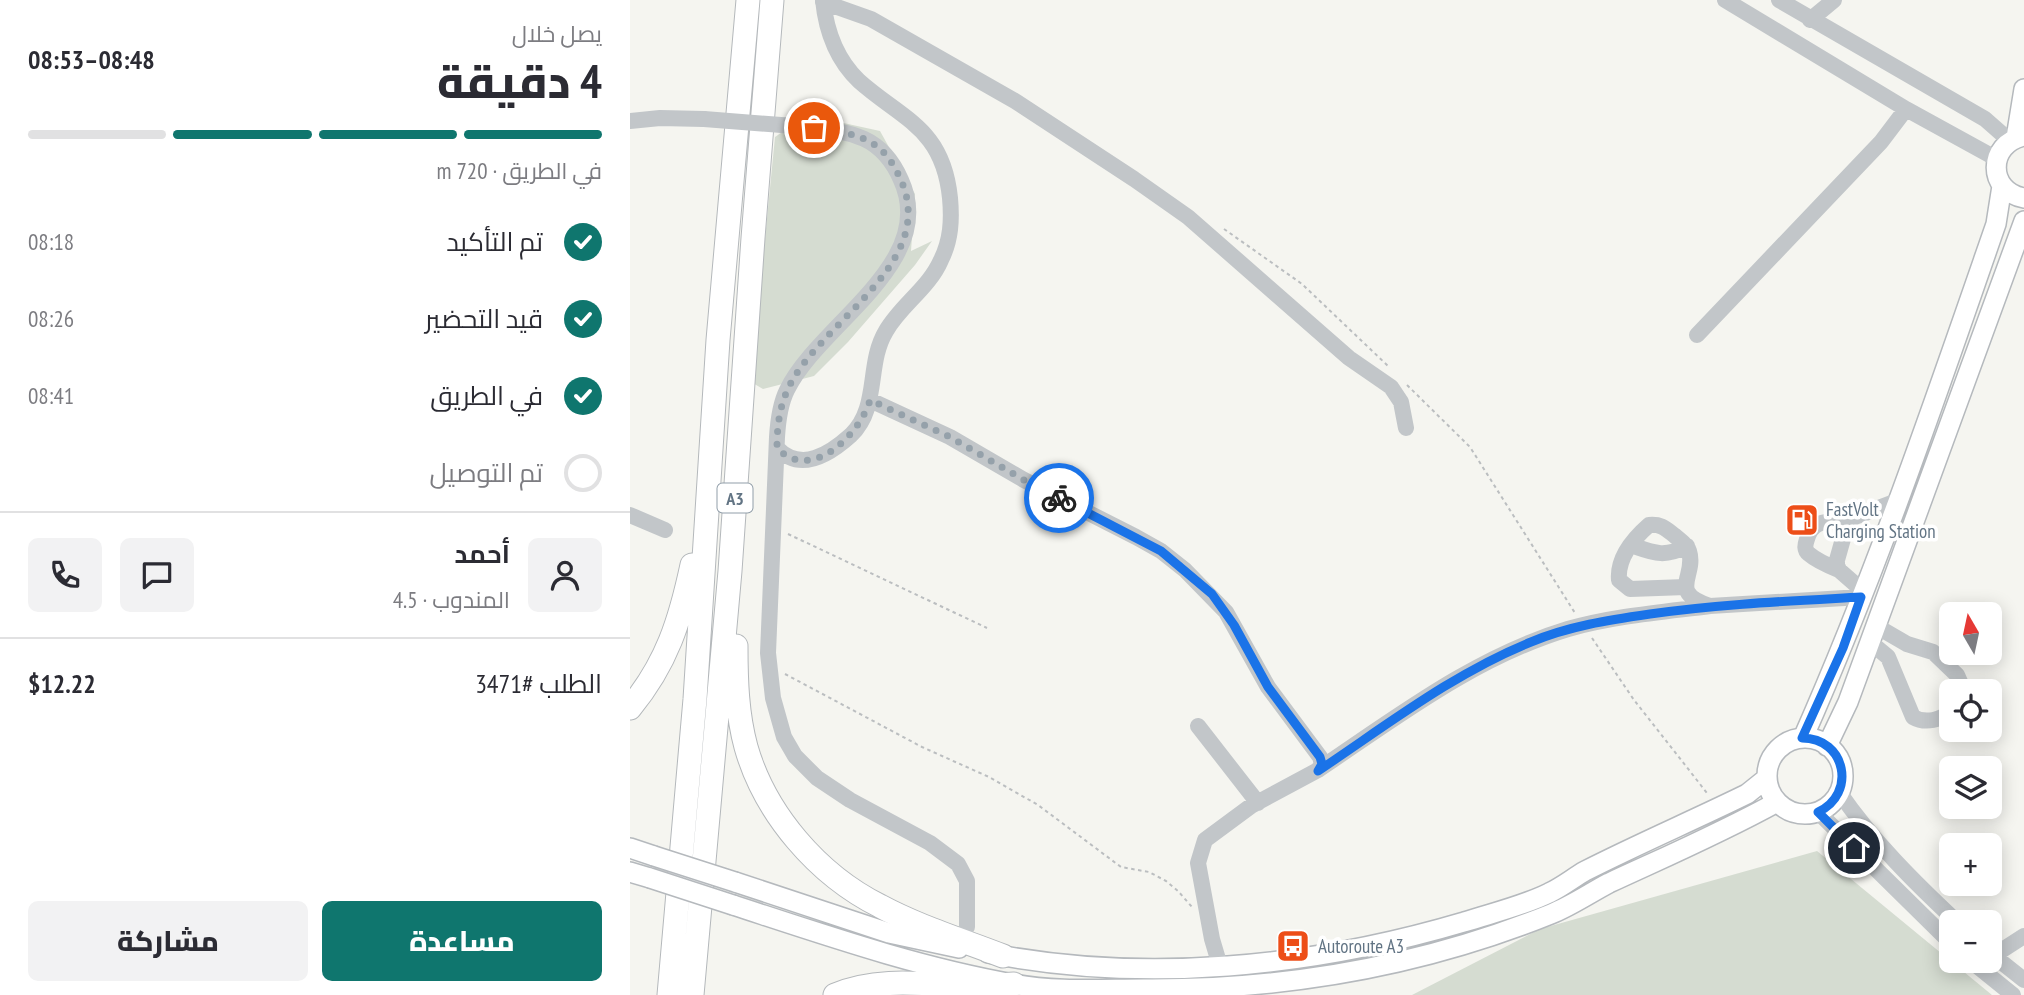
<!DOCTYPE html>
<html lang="ar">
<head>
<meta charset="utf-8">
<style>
	body { margin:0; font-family:"PT Sans Narrow",Cairo,sans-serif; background:#f2f2f3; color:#2b2b33; direction:rtl; height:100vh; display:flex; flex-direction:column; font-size:26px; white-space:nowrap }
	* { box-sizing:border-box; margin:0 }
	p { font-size:23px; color:#7c7c81 }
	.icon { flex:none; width:38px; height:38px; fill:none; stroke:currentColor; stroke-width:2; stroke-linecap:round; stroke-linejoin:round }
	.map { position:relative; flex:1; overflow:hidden; direction:ltr }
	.drawer { display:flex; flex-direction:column; background:#fff; width:630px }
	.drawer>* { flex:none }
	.needle { width:46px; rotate:351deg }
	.fabs { position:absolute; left:1309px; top:602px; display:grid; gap:14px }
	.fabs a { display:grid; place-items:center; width:63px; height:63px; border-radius:10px; background:#fff; box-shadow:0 4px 18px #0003; font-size:35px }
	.pin { position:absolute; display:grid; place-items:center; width:60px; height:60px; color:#fff; margin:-30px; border:4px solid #fff; border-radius:50%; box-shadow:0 2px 7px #0007 }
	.courier { position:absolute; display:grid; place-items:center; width:70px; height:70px; margin:-35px; border:5px solid #1a73e8; border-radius:50%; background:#fff; color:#222; box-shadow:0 2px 9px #0007 }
	.overview em { font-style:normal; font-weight:800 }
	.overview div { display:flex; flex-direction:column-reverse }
	.overview { display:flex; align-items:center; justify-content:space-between; height:119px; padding:0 28px }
	h1 { font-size:46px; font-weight:800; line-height:52px }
	.bar { display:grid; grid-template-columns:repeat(4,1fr); gap:10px 7px; align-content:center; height:84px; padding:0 28px }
	.bar i { height:9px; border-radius:5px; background:#e1e1e2 }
	.bar .on { background:#0f766e }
	.bar p { grid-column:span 4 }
	.line { display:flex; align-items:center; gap:18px; padding:0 28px; border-top:2px solid #e1e1e2 }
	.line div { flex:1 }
	.round { display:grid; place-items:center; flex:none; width:74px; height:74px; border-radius:10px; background:#f2f2f3 }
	ol { padding:0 28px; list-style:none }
	li { display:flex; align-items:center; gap:21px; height:77px }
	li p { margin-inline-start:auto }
	li .icon { padding:7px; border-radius:50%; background:#0f766e; color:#fff; stroke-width:4 }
	li:last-child { color:#7c7c81 }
	li i { width:38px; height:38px; border:4px solid #e1e1e2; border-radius:50% }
	.primary-button { display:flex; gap:14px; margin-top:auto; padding:14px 28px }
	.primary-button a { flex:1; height:80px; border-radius:10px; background:#0f766e; color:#fff; font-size:28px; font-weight:800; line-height:80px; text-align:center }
	.primary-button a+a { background:#f2f2f3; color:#2b2b33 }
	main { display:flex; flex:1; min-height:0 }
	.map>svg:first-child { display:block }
	.green { fill:#d5dcd1 }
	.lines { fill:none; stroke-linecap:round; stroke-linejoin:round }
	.major-casing { stroke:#b5b9bd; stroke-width:22 }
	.highway-casing { stroke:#b4b8bb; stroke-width:25 }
	.path { stroke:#bbbec0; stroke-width:2; stroke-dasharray:3.5 3.5; stroke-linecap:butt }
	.minor { stroke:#c2c6c9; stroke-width:16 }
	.major { stroke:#fff; stroke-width:19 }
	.highway { stroke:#fff; stroke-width:23 }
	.major-bridge-casing { stroke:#b5b9bd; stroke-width:22; stroke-linecap:butt }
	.minor-bridge { stroke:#c2c6c9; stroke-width:16 }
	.major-bridge { stroke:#fff; stroke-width:19 }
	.done { stroke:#95a1aa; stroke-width:7; stroke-dasharray:0 12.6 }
	.route { stroke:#1a73e8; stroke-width:9 }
	.labels { text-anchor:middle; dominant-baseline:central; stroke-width:7; stroke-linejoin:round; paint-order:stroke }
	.shield { fill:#fff; stroke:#919ea9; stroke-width:2 }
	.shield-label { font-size:18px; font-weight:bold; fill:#627484 }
	.poi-label { font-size:19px; fill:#627484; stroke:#fff; text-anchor:start }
</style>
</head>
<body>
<main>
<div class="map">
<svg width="1394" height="995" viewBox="0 0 1394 995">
	<rect width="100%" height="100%" fill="#f5f5f0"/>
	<!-- green -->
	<path class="green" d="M 177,115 L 250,131 L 285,194 L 281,251 L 302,241 L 285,265 L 218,342 L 184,376 L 133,389 L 121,382 L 145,137 Z
		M 1187,851 L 1362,995 L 782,995 L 910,929 Z"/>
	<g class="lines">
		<defs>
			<path id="major" d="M 1394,136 C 1357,144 1357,191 1394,198
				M 1386,138 L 1394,89
				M 1173,738 C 1247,571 1306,397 1366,224 L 1372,186
				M1137 776a38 38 0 1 1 76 0a38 38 0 1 1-76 0Z
				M 1197,746 L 1218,702 L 1240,642 L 1394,221
				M 0,848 L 24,856
				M 0,872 L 20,878
				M 105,882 L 259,933 L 329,948
				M 103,905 C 195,935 287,967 383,984 C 426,992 470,989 514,989 C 653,990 792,966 921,914 C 941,906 960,893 979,883 C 1035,857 1093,832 1147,802
				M 358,953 C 515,984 682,967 834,922 C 862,913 893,906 919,893 C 932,887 943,878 955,871 C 1008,844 1064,820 1117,794 L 1137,778"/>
			<path id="highway" d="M 106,646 C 106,680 107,714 116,747 C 135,814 188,875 250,906 C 289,927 332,940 373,956
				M 0,708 C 37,663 50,621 62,565
				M 39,995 L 65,699 L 88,340 L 118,0
				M 62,995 L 100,571 L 123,238 L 142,0
				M 205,995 C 250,976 299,985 345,986 C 358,986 371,985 384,984"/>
		</defs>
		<!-- major casing -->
		<use href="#major" class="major-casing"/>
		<!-- highway casing -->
		<use href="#highway" class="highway-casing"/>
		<!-- path -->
		<path class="path" d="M 594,229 L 672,284 L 758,366
			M 777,385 L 840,447 L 945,613
			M 158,534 L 357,628
			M 962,638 L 1004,700 L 1077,793
			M 155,674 L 292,747 L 359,777 L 408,805 L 491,867 L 519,872 L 536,881 L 548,891 L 562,907"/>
		<!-- minor -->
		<path class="minor" d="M 1095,0 L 1276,109 L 1367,159
			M 1149,0 L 1355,119 L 1380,141
			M 193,2 L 241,19 L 385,101 L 504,179 L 558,217 L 719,358 L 761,387 L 771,402 L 776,428
			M 1180,20 L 1204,0
			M 0,121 L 30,118 L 74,119
			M 164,126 C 212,132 249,129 271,180 C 309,263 189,324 157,390 C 150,404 148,421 147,437 L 138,653 L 143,698 L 154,737 L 165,756 L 187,778 L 220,800 L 300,843 L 328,864 L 337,881 L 337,927
			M 1067,335 L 1251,142 L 1276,109
			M 240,400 L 320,437 L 394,480 L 506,537 L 531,551 L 555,570 L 596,612 L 638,687 L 690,757 L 692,764 L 688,770 L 621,806 L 575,840 L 568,863 L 582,939 L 590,966
			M 147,448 C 171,473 200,454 221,435 C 250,407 236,364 256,331 C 271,305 299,288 311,260 C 321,240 322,220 320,198 C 313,128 273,120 229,81 C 207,60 196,30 193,0
			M 0,515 L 35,530
			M 1001,545 C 1024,553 1034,558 1057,546
			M 1209,570 C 1199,566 1187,561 1179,554 C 1174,550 1175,545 1177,539 C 1183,518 1199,522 1218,521
			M 1056,587 L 1000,589 L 989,580 C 987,558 1003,539 1019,525 C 1031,524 1035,528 1044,535 C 1049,540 1057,544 1059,551 C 1067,576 1037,592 1080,606 L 1231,597
			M 1233,591 L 1209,570 L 1207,565 L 1207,560 L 1218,521 L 1222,518 L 1267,501
			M 1246,626 L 1277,644 L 1303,652 L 1327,675 L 1334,691
			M 1240,642 L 1258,657 L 1283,717 C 1295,724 1312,720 1321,711
			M 568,726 L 628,803
			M 688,770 C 767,717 845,657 938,629 C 984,616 1033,612 1080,606
			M 1209,792 C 1242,840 1284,882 1327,922
			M 1188,812 L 1321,943
			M 1360,953 L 1394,980
			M 1363,956 L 1394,936
			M 1341,961 L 1383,995"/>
		<!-- major -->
		<use href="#major" class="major"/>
		<!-- highway -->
		<use href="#highway" class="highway"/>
		<defs>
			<path id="major-bridge" d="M 24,856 L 105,882
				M 20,878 L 103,905"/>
		</defs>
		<!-- major-bridge casing -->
		<use href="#major-bridge" class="major-bridge-casing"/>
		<!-- minor-bridge -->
		<path class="minor-bridge" d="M 74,119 L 164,126"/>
		<!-- major-bridge -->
		<use href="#major-bridge" class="major-bridge"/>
	</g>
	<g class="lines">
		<!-- done -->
		<path class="done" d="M 184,128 C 226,134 251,136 270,178 C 311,265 187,322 157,391 C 149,409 147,429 147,448 C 181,484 230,434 240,400 L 320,437 L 394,480 L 429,498"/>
		<!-- route -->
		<path class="route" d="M 429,498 L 531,551 L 582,594 L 604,625 L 638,687 L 690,757 L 692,764 L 688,771 C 757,725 824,673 901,642 C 939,626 979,620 1020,614 C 1090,604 1160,601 1231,597 L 1213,648 L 1172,738 C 1216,738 1227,794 1188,812 L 1224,848"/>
	</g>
	<!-- icons -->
	<defs>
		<symbol id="fuel-square" viewBox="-11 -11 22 22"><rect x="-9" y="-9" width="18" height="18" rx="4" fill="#ed4e18" stroke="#fff"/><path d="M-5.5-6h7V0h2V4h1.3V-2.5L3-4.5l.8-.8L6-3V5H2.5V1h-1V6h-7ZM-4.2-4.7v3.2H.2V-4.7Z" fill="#fff"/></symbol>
		<symbol id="bus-square" viewBox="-11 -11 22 22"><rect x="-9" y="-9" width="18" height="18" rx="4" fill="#ed4e18" stroke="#fff"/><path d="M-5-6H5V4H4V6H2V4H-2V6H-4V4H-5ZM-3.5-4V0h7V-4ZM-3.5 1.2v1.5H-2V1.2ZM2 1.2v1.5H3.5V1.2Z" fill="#fff"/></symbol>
	</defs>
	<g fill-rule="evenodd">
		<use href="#fuel-square" x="1153" y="501" width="38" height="38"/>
		<use href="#bus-square" x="644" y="927" width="38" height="38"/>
	</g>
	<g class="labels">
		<!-- shield labels -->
		<rect class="shield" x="87.5" y="483.5" width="35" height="29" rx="5"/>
		<g class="shield-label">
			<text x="105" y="498">A3</text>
		</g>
		<!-- poi labels -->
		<g class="poi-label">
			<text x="1196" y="509">FastVolt<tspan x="1196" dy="22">Charging Station</tspan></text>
			<text x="688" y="946">Autoroute A3</text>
		</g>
	</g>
</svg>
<div class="fabs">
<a><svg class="needle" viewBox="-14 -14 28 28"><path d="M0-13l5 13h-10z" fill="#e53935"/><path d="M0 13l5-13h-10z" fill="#7c7c81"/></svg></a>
<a><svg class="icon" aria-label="locate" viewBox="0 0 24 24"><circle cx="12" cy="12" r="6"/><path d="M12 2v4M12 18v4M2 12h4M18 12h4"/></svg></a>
<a><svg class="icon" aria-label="layers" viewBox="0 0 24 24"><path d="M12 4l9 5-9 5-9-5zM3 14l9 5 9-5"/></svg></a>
<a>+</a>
<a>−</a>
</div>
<div class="pin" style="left:184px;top:128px;background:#ea580c"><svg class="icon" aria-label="bag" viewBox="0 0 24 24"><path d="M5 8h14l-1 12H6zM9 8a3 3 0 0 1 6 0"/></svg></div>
<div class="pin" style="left:1224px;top:848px;background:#1f2937"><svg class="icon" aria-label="home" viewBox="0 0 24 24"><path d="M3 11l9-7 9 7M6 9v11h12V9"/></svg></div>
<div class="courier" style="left:429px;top:498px"><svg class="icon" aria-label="bike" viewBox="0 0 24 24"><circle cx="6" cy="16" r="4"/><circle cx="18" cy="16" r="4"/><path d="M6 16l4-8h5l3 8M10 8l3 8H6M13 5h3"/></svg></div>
</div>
<section class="drawer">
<div class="overview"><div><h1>4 دقيقة</h1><p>يصل خلال</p></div><em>08:48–08:53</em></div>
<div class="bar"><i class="on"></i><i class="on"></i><i class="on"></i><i></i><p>في الطريق · 720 m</p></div>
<ol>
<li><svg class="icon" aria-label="check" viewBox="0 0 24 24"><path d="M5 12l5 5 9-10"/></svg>تم التأكيد<p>08:18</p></li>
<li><svg class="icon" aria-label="check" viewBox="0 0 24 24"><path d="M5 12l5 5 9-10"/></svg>قيد التحضير<p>08:26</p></li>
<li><svg class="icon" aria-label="check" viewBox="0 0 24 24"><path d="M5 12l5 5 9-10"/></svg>في الطريق<p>08:41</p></li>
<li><i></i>تم التوصيل</li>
</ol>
<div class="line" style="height:126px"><a class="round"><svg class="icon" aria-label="person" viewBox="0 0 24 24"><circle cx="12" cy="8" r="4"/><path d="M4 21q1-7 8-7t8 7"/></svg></a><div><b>أحمد</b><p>المندوب · 4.5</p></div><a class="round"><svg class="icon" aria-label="chat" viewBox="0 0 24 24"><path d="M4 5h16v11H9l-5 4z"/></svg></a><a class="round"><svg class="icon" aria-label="phone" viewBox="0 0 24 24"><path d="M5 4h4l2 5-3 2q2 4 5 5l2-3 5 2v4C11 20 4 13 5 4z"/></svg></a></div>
<div class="line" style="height:91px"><div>الطلب #3471</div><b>$12.22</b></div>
<div class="primary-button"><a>مساعدة</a><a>مشاركة</a></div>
</section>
</main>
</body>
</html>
